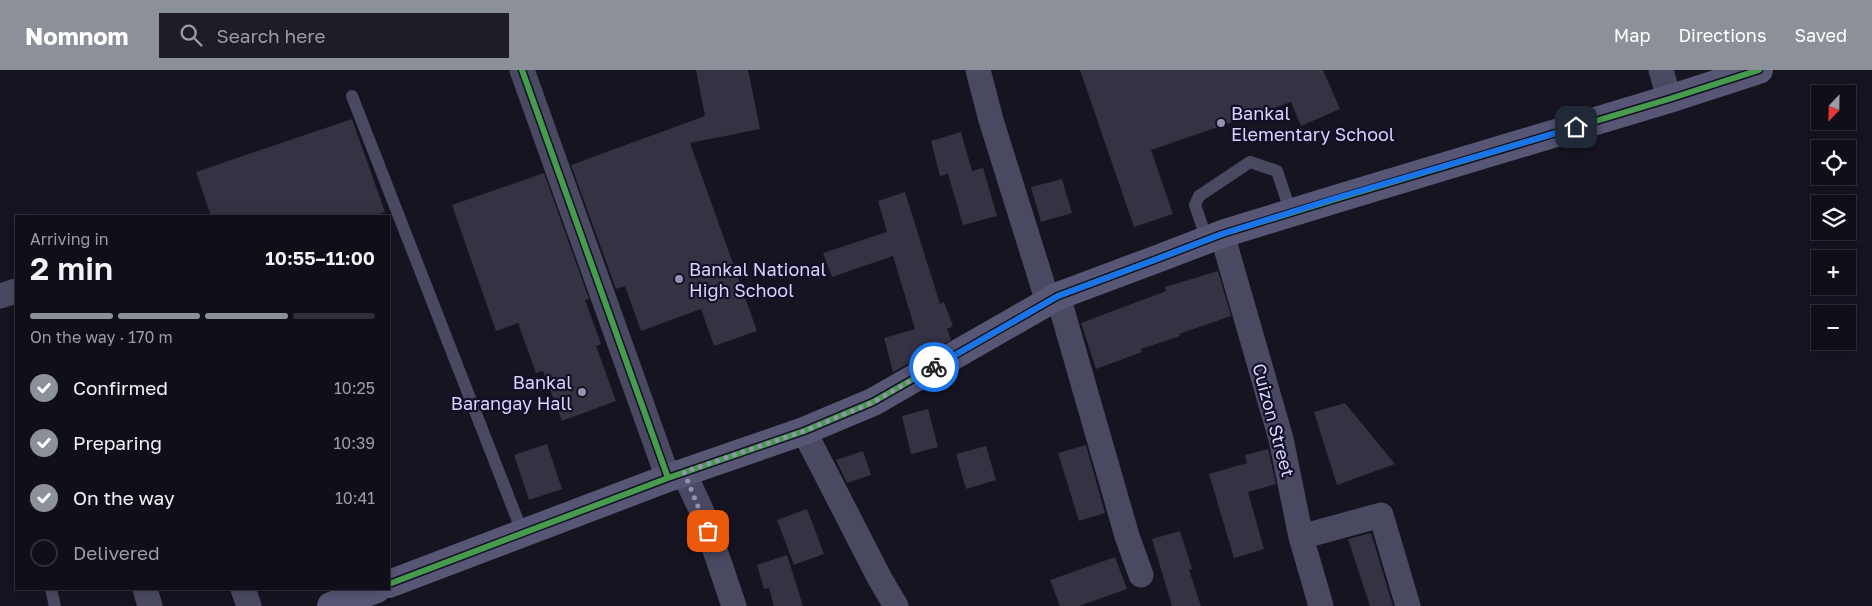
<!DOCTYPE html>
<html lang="en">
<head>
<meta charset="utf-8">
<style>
	body { margin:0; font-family:"Golos Text",sans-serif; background:#1e1d26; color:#f1f3f6; height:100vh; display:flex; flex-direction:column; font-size:19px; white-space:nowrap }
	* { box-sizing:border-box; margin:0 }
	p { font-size:16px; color:#9c9ca2 }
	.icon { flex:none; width:28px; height:28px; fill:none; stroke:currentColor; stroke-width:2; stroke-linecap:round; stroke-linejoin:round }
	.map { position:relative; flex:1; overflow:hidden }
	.sheet { position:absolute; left:15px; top:145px; width:375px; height:375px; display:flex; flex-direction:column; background:#100f19; border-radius:0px; box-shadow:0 2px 12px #0003,0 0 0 1px #302f38 }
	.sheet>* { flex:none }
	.needle { width:32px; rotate:202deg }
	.fabs { position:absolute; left:1811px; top:15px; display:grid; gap:10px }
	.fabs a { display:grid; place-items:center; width:45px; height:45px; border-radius:0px; background:#100f19; box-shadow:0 2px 12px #0003,0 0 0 1px #302f38; font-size:25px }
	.pin { position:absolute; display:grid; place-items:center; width:42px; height:42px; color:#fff; margin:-21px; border-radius:10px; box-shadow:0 2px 8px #0006 }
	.courier { position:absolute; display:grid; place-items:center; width:50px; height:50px; margin:-25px; border:4px solid #1a73e8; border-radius:50%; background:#fff; color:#222; box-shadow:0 1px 6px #0007 }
	.summary em { font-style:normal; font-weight:600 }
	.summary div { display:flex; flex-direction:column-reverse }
	.summary { display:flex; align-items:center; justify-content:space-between; height:85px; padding:0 15px }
	h1 { font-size:32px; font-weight:600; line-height:38px }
	.bar { display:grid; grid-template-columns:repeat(4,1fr); gap:8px 5px; align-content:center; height:60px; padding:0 15px }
	.bar i { height:6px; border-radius:4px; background:#302f38 }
	.bar .active { background:#8c9099 }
	.bar p { grid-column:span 4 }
	ol { padding:0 15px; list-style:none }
	li { display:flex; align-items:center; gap:15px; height:55px }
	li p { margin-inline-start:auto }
	li .icon { padding:5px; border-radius:50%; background:#8c9099; color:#fff; stroke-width:4 }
	li:last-child { color:#9c9ca2 }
	li i { width:28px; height:28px; border:2px solid #302f38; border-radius:50% }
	header { display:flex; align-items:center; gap:30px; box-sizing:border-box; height:70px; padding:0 25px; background:#8c9099; color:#fff }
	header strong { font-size:24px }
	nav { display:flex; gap:28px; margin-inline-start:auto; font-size:18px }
	.search { width:350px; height:45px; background:#1e1d26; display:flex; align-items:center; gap:12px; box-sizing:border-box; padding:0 18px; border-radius:0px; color:#9c9ca2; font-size:19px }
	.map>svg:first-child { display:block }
	.building { fill:#343243 }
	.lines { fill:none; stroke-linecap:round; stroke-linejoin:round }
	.lane { stroke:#4a4962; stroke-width:12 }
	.street { stroke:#4a4962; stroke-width:25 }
	.secondary { stroke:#575674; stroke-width:28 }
	.cycleway-casing { stroke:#130f26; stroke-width:9 }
	.cycleway { stroke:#469c4c; stroke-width:6 }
	.done { stroke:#9591b1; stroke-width:5; stroke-dasharray:0 9 }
	.route { stroke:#1a73e8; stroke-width:6 }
	.poi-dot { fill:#9591b1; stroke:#130f26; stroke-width:2 }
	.labels { text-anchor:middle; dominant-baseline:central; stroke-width:4.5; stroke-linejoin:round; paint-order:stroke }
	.poi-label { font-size:18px; fill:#d9d4ff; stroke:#130f26; text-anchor:start }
	.street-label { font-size:18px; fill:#d9d4ff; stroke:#130f26 }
</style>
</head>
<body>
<header>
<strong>Nomnom</strong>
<div class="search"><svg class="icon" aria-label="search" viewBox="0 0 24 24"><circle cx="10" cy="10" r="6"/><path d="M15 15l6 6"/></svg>Search here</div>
<nav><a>Map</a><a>Directions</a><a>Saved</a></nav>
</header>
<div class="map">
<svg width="1872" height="536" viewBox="0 0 1872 536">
	<rect width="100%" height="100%" fill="#161421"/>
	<!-- building -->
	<path class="building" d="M 696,0 L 748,0 L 760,59 L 690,73 L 757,261 L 714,276 L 701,239 L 641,261 L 625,216 L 616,219 L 571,95 L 705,46 Z
		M 1080,0 L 1323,0 L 1340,39 L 1301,56 L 1291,32 L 1151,80 L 1173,144 L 1134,157 Z
		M 352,49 L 385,142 L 373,146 L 211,146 L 196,102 Z
		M 961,62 L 972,101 L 983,98 L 997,146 L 963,155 L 948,104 L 940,106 L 931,71 Z
		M 544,103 L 589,229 L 585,230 L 601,274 L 596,276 L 616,331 L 562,351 L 543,301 L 536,303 L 518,253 L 496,261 L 452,135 Z
		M 1062,109 L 1072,143 L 1041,152 L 1031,117 Z
		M 905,122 L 940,234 L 944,232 L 953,256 L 947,259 L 951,270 L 893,302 L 884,268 L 915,259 L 893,186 L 832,207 L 823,183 L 887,162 L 878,131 Z
		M 1218,201 L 1231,246 L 1179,264 L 1180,266 L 1141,279 L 1142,282 L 1096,299 L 1081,253 L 1166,221 L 1165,217 Z
		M 1345,333 L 1395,394 L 1337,415 L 1314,342 Z
		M 928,339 L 938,377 L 911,384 L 902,346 Z
		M 547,374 L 562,419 L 529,430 L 514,385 Z
		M 1086,375 L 1105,443 L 1079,451 L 1058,383 Z
		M 986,376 L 996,410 L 966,419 L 956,384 Z
		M 1268,379 L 1276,414 L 1248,422 L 1264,479 L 1234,488 L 1209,404 L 1247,393 L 1245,385 Z
		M 863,381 L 871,405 L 847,413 L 836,390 Z
		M 807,439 L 824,484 L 794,495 L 777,450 Z
		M 1180,461 L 1192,499 L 1189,500 L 1201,536 L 1172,536 L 1152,469 Z
		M 1371,463 L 1393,536 L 1370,536 L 1348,469 Z
		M 787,485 L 803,536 L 774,536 L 769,518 L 764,519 L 757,495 Z
		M 1115,487 L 1127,519 L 1079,536 L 1060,536 L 1050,510 Z"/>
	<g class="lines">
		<!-- lane -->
		<path class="lane" d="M 352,26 L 523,464
			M 1207,170 L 1195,135 L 1199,126 L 1250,92 L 1277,101 L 1291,143
			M 51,519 L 55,536"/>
		<!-- street -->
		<path class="street" d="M 522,0 L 668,408
			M 978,0 L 991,50 L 1048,232
			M 1661,0 L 1669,29
			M 1222,164 L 1281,369 L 1301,467 L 1321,536
			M 0,226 L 16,221
			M 1058,226 L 1127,466 L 1141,505
			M 804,361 L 880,509 L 896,536
			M 684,403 L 702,442 L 734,536
			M 1301,467 L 1381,445 L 1408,536
			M 145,519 L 150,536
			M 243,519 L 249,536"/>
		<!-- secondary -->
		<path class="secondary" d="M 389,514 L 668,408 L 804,361 L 873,332 L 1058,226 L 1157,189 L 1222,164 L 1336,129 L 1669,29 L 1759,0
			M 331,536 L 377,519"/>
		<defs>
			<path id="cycleway" d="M 522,0 L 668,408
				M 389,514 L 668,408 L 804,361 L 873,332 L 1058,226 L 1157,189 L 1222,164 L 1336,129 L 1669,29 L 1759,0"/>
		</defs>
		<!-- cycleway casing -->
		<use href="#cycleway" class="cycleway-casing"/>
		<!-- cycleway -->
		<use href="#cycleway" class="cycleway"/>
	</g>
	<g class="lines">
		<!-- done -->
		<path class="done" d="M 708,461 L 684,402 L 804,361 L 874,332 L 934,297"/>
		<!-- route -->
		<path class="route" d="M 934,297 L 1058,226 L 1157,189 L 1222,164 L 1336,128 L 1576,57"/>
	</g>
	<!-- markers -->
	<g class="poi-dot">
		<circle cx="1221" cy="53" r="5"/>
		<circle cx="679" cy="209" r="5"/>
		<circle cx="582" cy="322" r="5"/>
	</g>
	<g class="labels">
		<!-- poi labels -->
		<g class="poi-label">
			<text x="1231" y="43">Bankal<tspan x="1231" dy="21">Elementary School</tspan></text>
			<text x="689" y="199">Bankal National<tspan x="689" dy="21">High School</tspan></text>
			<text x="572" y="312" text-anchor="end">Bankal<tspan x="572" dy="21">Barangay Hall</tspan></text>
		</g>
		<!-- street labels -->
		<g class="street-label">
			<text transform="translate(1274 350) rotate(75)">Cuizon Street</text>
		</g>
	</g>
</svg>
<div class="fabs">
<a><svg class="needle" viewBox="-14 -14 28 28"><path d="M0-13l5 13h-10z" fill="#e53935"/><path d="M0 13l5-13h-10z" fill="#9c9ca2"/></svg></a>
<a><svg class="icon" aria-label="locate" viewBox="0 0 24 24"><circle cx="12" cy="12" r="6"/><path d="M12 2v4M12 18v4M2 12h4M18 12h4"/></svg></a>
<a><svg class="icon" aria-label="layers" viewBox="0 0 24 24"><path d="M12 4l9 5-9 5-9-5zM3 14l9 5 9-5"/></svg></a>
<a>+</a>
<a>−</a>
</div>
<div class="pin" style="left:708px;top:461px;background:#ea580c"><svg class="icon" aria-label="bag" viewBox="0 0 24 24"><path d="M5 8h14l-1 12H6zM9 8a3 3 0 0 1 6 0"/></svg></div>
<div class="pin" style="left:1576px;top:57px;background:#1f2937"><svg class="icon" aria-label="home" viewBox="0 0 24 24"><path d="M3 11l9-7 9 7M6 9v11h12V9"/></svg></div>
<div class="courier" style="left:934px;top:297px"><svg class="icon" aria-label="bike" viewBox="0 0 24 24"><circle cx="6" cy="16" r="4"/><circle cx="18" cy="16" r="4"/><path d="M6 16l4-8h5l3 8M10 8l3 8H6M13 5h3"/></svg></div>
<section class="sheet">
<div class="summary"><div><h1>2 min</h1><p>Arriving in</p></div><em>10:55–11:00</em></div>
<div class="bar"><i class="active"></i><i class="active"></i><i class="active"></i><i></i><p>On the way · 170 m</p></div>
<ol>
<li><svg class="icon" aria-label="check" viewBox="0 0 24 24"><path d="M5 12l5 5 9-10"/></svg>Confirmed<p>10:25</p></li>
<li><svg class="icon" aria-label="check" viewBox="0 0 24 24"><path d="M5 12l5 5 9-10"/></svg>Preparing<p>10:39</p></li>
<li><svg class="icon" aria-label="check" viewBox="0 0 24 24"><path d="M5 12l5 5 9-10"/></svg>On the way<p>10:41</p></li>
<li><i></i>Delivered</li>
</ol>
</section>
</div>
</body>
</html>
